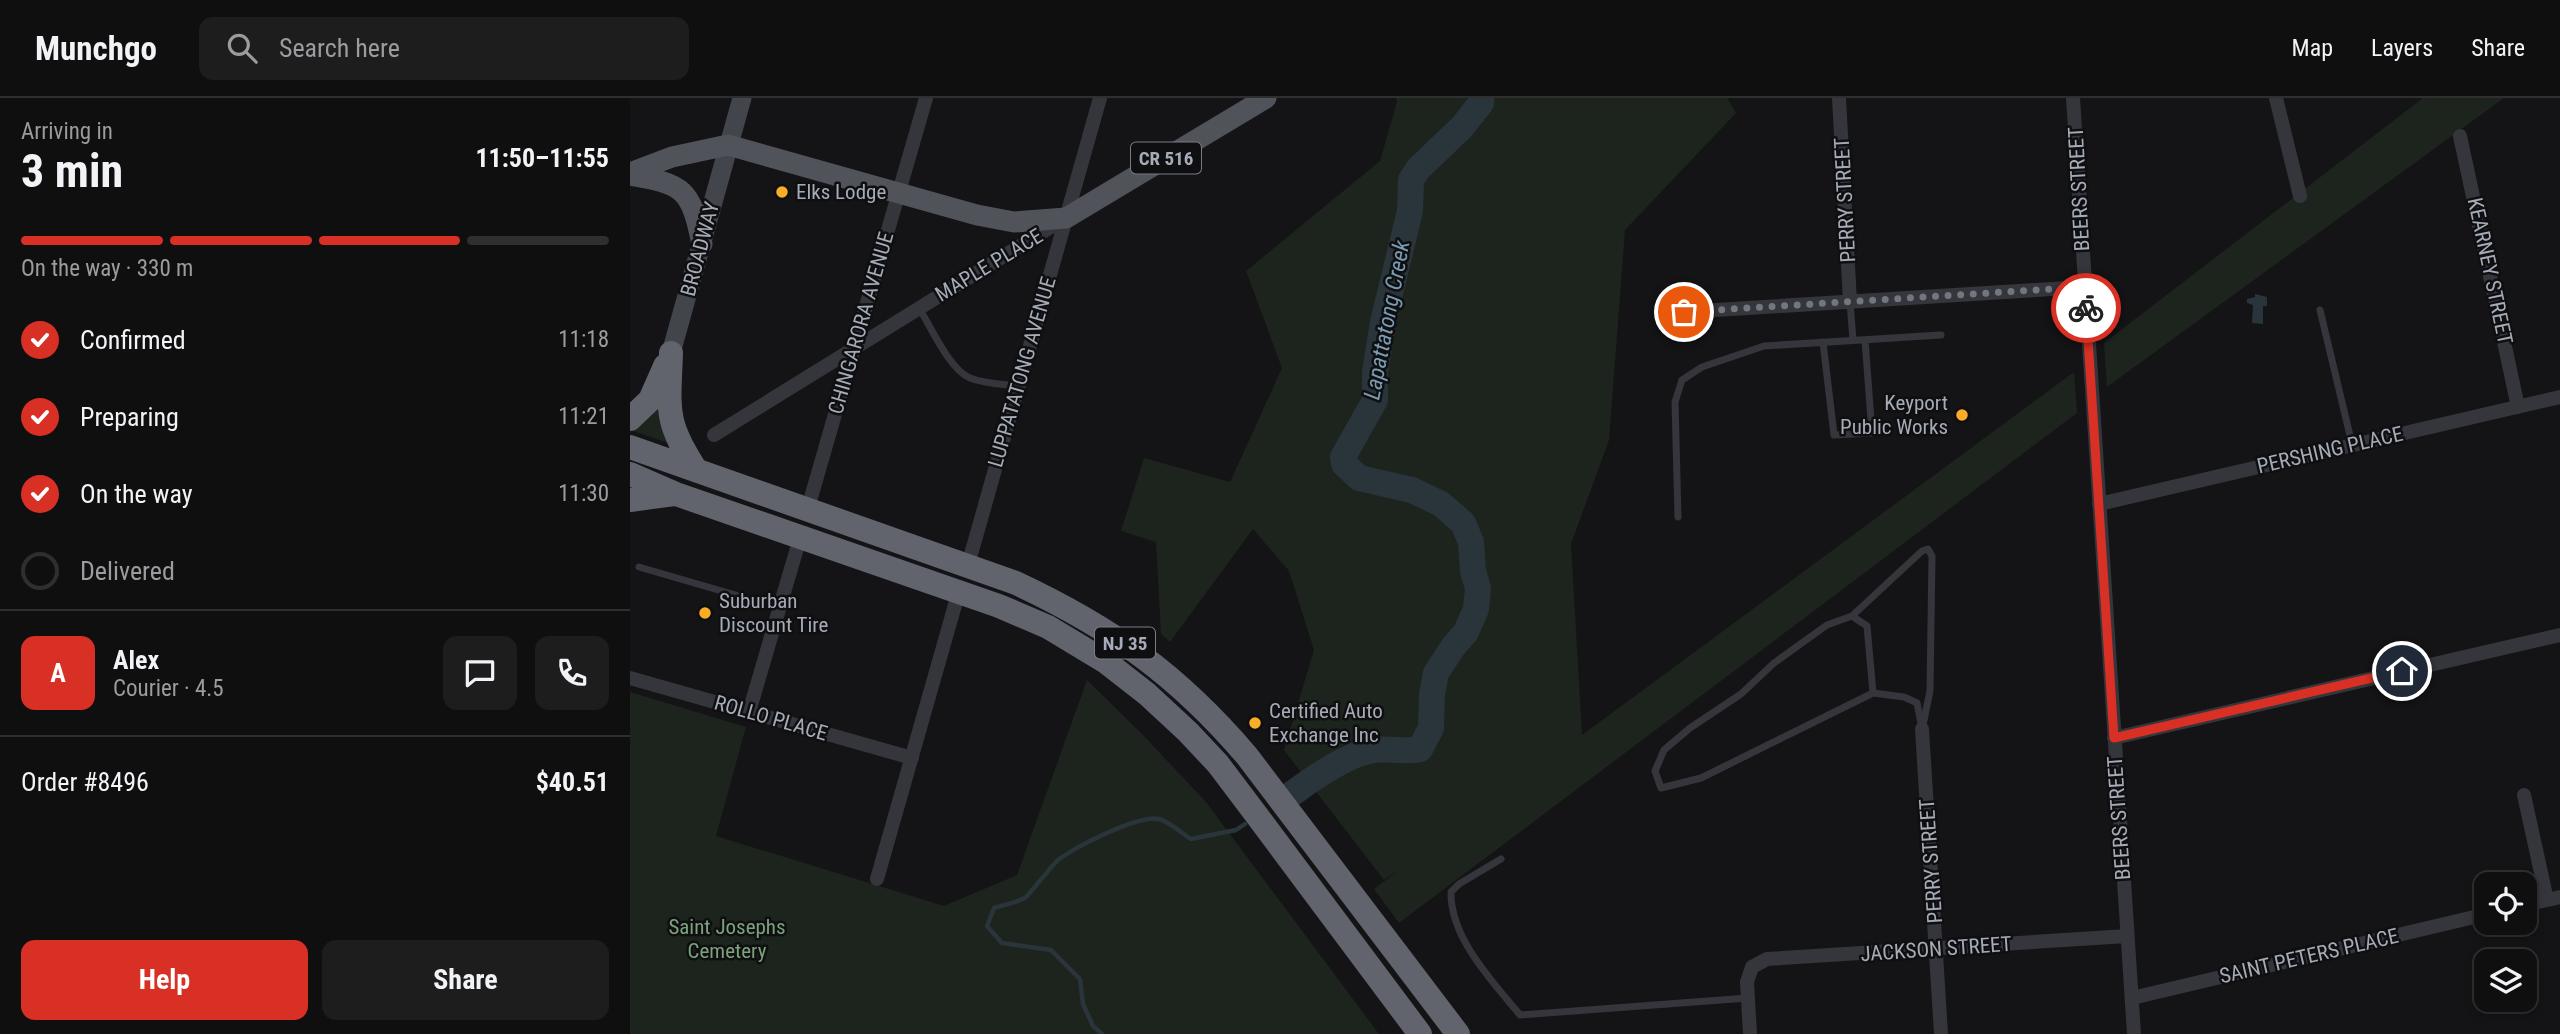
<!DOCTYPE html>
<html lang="en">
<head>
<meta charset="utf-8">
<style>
	body { margin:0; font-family:"Roboto Condensed",sans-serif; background:#1d1d1e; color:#f1f3f6; height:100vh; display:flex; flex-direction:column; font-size:26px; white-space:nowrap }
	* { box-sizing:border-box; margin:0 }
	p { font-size:23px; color:#9b9c9f }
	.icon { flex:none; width:38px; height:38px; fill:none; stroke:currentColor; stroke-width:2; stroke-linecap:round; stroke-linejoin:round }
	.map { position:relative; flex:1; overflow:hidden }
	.drawer { display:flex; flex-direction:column; background:#0f0f10; width:630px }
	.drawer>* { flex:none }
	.tools { position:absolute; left:1844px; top:774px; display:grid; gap:14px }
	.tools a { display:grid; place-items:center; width:63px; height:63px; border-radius:14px; background:#0f0f10; box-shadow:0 4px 10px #0003,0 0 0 2px #2f2f30; font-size:35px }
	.pin { position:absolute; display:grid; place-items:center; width:60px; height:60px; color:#fff; margin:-30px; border:4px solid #fff; border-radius:50%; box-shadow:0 2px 7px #0007 }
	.courier { position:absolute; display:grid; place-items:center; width:70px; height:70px; margin:-35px; border:5px solid #d93025; border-radius:50%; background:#fff; color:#222; box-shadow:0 2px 9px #0007 }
	.summary em { font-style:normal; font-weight:700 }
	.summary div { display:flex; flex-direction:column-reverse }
	.summary { display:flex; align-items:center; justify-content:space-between; height:119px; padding:0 21px }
	h1 { font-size:46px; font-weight:700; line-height:52px }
	.bar { display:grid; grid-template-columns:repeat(4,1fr); gap:10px 7px; align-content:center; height:84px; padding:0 21px }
	.bar i { height:9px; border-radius:5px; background:#2f2f30 }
	.bar .selected { background:#d93025 }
	.bar p { grid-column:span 4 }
	.line { display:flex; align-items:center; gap:18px; padding:0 21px; border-top:2px solid #2f2f30 }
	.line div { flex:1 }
	.round { display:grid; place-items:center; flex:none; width:74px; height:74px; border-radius:14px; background:#1d1d1e }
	ol { padding:0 21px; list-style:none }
	li { display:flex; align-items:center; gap:21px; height:77px }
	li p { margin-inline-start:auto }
	li .icon { padding:7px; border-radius:50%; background:#d93025; color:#fff; stroke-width:4 }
	li:last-child { color:#9b9c9f }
	li i { width:38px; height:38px; border:4px solid #2f2f30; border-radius:50% }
	.primary-button { display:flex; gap:14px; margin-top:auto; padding:14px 21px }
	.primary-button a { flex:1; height:80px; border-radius:14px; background:#d93025; color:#fff; font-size:28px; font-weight:700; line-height:80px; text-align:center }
	.primary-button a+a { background:#1d1d1e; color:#f1f3f6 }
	header { display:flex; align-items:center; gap:42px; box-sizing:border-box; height:98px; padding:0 35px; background:#0f0f10; border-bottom:2px solid #2f2f30 }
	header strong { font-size:33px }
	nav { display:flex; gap:38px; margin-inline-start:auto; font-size:24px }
	.search { width:490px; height:63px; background:#1d1d1e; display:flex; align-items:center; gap:18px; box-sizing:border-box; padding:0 24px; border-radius:14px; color:#9b9c9f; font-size:26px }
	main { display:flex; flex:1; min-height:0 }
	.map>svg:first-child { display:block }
	.green { fill:#1c241d }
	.water { fill:#2a343b }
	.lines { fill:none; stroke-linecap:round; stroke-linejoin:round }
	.stream { stroke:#2a343b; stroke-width:4.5 }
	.river { stroke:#2a343b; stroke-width:26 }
	.lane { stroke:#35363b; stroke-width:7 }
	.street { stroke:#35363b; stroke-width:14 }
	.secondary { stroke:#43454c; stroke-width:19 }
	.primary { stroke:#51535b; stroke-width:21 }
	.highway { stroke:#61646d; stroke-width:24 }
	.done { stroke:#72767f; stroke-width:7; stroke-dasharray:0 12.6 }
	.route { stroke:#d93025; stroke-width:9 }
	.poi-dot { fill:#fbad28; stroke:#0f0f11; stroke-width:2.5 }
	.labels { text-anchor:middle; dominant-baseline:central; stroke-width:5; stroke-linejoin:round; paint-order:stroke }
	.shield { fill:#0f0f11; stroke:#787c85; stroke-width:2 }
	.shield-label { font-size:19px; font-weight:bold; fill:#a5abb7 }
	.street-label { font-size:21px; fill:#a5abb7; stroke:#0f0f11 }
	.poi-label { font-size:21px; fill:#a5abb7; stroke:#0f0f11; text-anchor:start }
	.park-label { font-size:21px; fill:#7ba37c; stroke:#0f0f11 }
	.water-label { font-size:23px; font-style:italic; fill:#7a9bb4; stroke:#0f0f11 }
</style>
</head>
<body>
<header>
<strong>Munchgo</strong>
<div class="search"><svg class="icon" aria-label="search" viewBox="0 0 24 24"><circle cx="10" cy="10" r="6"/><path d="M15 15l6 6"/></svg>Search here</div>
<nav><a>Map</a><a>Layers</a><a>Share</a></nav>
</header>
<main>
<section class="drawer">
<div class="summary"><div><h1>3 min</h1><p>Arriving in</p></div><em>11:50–11:55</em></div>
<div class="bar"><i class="selected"></i><i class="selected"></i><i class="selected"></i><i></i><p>On the way · 330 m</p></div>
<ol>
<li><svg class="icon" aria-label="check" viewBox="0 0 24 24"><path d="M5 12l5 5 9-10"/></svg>Confirmed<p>11:18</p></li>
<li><svg class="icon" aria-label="check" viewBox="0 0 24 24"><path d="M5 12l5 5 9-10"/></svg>Preparing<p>11:21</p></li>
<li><svg class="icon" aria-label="check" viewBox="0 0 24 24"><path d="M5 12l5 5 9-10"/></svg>On the way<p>11:30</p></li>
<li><i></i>Delivered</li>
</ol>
<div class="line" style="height:126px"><b class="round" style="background:#d93025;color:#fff">A</b><div><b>Alex</b><p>Courier · 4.5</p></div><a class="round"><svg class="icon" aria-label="chat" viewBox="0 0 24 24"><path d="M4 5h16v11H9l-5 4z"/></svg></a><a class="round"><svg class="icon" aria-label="phone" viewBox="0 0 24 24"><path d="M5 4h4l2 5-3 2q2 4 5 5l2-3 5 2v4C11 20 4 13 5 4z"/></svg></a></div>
<div class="line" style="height:91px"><div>Order #8496</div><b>$40.51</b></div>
<div class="primary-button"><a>Help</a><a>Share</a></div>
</section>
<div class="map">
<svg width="1930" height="936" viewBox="0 0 1930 936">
	<rect width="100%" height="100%" fill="#141416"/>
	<!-- green -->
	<path class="green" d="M 766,0 L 1097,0 L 1106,15 L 995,132 L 979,342 L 941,446 L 952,637 L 1444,274 L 1447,315 L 769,825 L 744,791 L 769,772 L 754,782 L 654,652 L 684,552 L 659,473 L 623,431 L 540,544 L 531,536 L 526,444 L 491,433 L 514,360 L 600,384 L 652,270 L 616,173 L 750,63 L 767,4 Z
		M 1793,0 L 1874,0 L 1477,289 L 1474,245 Z
		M 27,306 L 41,346 L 0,332 Z
		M 457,582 L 515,639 L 576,704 L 749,936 L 0,936 L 0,594 L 116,629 L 86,738 L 314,808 L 387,777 Z"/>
	<!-- water -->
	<path class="water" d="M 1625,196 L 1637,199 L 1637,208 L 1633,208 L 1633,226 L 1622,225 L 1623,207 L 1617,205 L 1617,201 L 1625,199 Z"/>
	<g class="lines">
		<!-- stream -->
		<path class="stream" d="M 472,936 L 463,928 L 453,906 L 450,881 L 421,852 L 372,845 L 357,828 L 364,810 C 374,807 385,805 395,800 C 397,799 420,770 426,764 C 441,750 510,716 529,721 C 540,724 551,735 561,741 L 606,732 L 615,726"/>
		<!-- river -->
		<path class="river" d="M 663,695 C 682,681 713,660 735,654 C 753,648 772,655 790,651 L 801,630 L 802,596 L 806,575 L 823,549 L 836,534 L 846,511 L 848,490 L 843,473 L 841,444 L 833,425 L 811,406 L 782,392 L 729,380 L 714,366 L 713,359 L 745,302 L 745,274 L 753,224 L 780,113 L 781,82 L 788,71 L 832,29 L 851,5 L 851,0"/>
		<!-- lane -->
		<path class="lane" d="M 1220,204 L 1223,242
			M 289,210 C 301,229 319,271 340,280 C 355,286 372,286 388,288
			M 1690,212 L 1722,346
			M 1193,244 L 1204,337 L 1242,335 L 1235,242
			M 1048,419 L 1045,304 L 1052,282 L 1072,269 L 1134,248 L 1311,237
			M 9,469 L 109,498
			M 1222,518 L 1292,453 L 1298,451 L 1302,458 L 1300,593 L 1293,627
			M 1243,595 L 1237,528 L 1222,518 L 1197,527 L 1144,565 L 1111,596 L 1060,630 L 1034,652 L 1025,673 L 1031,690 L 1071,680 L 1243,595 L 1274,599 L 1287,605 L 1292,631
			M 871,761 L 829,786 L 821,794 C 820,840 863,884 890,917 L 1118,900"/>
		<!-- street -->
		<path class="street" d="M 1209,0 L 1220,204
			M 1443,0 L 1504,936
			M 1646,0 L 1670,98
			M 1830,38 L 1888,309
			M 1054,214 L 1454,189
			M 84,337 L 432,122
			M 1469,406 L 1930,299
			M 178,410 L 296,0
			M 338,467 L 470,0
			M 0,580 L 282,660
			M 119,614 L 170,440
			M 1292,631 L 1311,936
			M 1484,640 L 1930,537
			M 1894,697 L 1917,802
			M 247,781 L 329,493
			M 1895,807 L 1930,799
			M 1502,900 L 1857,816
			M 1120,936 L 1117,884 L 1122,869 L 1137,861 L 1497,838"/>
		<!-- secondary -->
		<path class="secondary" d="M 41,255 L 112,0"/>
		<!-- primary -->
		<path class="primary" d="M 0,75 L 42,59 L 98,47 L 347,117 L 384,124 L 436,120 L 636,0
			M 0,77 C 54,86 61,91 72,146"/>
		<!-- highway -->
		<path class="highway" d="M 41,255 C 39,311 34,323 66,372
			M 0,321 L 20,302 L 35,268
			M 0,349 L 386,485 C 482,530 548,577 617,658 L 828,936
			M 0,376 L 46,396 L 369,508 L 418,529 L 476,564 L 517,596 L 558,634 L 588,666 L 628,719 L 790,936
			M 0,402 L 44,396"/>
	</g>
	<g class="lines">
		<!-- done -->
		<path class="done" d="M 1054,214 L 1454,189 L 1456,210"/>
		<!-- route -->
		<path class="route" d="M 1456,210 L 1484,640 L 1772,573"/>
	</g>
	<!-- markers -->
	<g class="poi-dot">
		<circle cx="152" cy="94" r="7"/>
		<circle cx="1332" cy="317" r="7"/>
		<circle cx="75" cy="515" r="7"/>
		<circle cx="625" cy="625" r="7"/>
	</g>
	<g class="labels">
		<!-- shield labels -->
		<g class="shield">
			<rect x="501" y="44.5" width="70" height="31" rx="5"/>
			<rect x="465" y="529.5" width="60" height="31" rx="5"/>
		</g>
		<g class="shield-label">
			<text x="536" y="60">CR 516</text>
			<text x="495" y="545">NJ 35</text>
		</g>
		<!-- street labels -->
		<g class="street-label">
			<text transform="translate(1449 91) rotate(-93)">BEERS STREET</text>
			<text transform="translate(1215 102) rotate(-93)">PERRY STREET</text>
			<text transform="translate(70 151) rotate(-75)">BROADWAY</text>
			<text transform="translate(359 167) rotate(-31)">MAPLE PLACE</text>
			<text transform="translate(1860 173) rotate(78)">KEARNEY STREET</text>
			<text transform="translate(231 225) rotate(-74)">CHINGARORA AVENUE</text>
			<text transform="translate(392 274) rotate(-74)">LUPPATATONG AVENUE</text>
			<text transform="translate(1700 352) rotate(-13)">PERSHING PLACE</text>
			<text transform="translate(141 620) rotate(16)">ROLLO PLACE</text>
			<text transform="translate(1489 720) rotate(-94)">BEERS STREET</text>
			<text transform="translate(1301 763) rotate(-94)">PERRY STREET</text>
			<text transform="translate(1306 851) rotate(-4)">JACKSON STREET</text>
			<text transform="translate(1679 858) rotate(-13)">SAINT PETERS PLACE</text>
		</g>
		<!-- poi labels -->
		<g class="poi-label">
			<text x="166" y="94">Elks Lodge</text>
			<text x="1318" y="305" text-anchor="end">Keyport<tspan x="1318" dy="24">Public Works</tspan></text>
			<text x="89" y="503">Suburban<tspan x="89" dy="24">Discount Tire</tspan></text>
			<text x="639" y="613">Certified Auto<tspan x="639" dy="24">Exchange Inc</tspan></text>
		</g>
		<!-- park labels -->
		<g class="park-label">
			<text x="97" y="829">Saint Josephs<tspan x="97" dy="24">Cemetery</tspan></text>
		</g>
		<!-- water labels -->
		<g class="water-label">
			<text transform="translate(757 222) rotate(-79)">Lapattatong Creek</text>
		</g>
	</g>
</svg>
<div class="tools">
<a><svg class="icon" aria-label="locate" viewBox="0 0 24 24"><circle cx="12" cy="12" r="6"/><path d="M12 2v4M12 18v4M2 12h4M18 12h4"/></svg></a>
<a><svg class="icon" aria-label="layers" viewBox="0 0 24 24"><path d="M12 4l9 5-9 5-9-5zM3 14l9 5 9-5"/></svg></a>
</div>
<div class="pin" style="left:1054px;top:214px;background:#ea580c"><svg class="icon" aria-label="bag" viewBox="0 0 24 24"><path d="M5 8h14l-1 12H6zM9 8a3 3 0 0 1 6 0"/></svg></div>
<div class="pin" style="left:1772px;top:573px;background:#1f2937"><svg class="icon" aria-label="home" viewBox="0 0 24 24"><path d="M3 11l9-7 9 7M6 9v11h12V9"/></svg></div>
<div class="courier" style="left:1456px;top:210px"><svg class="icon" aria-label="bike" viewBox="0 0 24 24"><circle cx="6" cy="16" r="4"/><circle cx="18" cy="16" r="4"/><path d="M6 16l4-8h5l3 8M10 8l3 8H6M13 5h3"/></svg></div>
</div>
</main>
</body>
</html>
